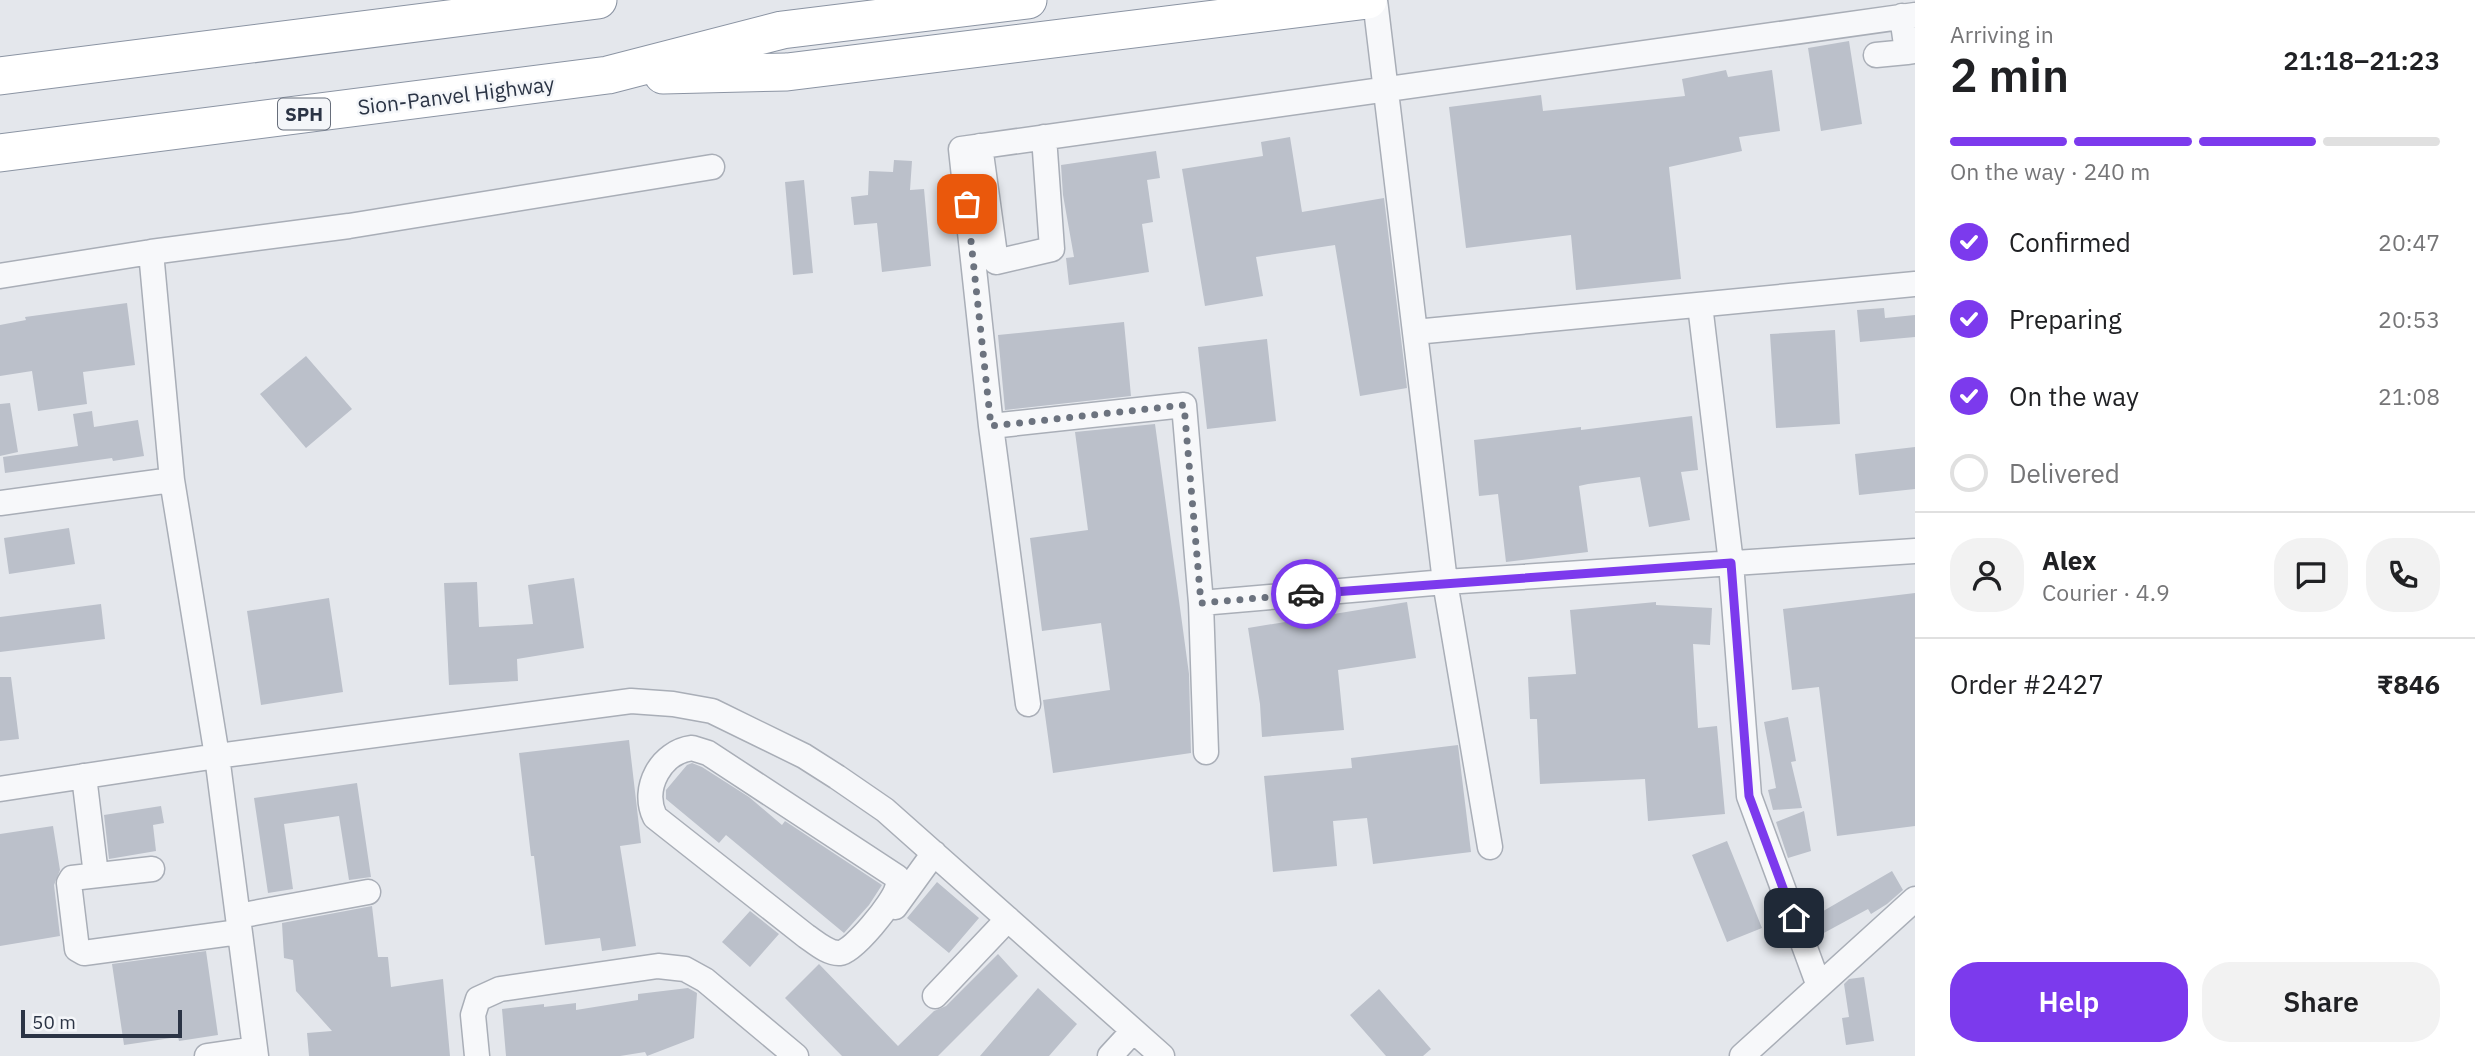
<!DOCTYPE html>
<html lang="en">
<head>
<meta charset="utf-8">
<style>
	body { margin:0; font-family:"IBM Plex Sans",sans-serif; background:#f2f2f2; color:#202124; height:100vh; display:flex; flex-direction:column; font-size:26px; white-space:nowrap }
	* { box-sizing:border-box; margin:0 }
	p { font-size:23px; color:#757577 }
	.icon { flex:none; width:38px; height:38px; fill:none; stroke:currentColor; stroke-width:2; stroke-linecap:round; stroke-linejoin:round }
	.map { position:relative; flex:1; overflow:hidden }
	.sheet { display:flex; flex-direction:column; background:#fff; width:560px }
	.sheet>* { flex:none }
	.scale { position:absolute; left:21px; bottom:18px; width:161px; box-sizing:border-box; padding-left:7px; border:4px solid #2b3445; border-top:0; font-size:19px; line-height:24px; white-space:nowrap; color:#2b3445; -webkit-text-stroke:5px #f4f6f9; paint-order:stroke }
	.pin { position:absolute; display:grid; place-items:center; width:60px; height:60px; color:#fff; margin:-30px; border-radius:14px; box-shadow:0 4px 10px #0006 }
	.courier { position:absolute; display:grid; place-items:center; width:70px; height:70px; margin:-35px; border:5px solid #7c3aed; border-radius:50%; background:#fff; color:#222; box-shadow:0 2px 9px #0007 }
	.overview em { font-style:normal; font-weight:600 }
	.overview div { display:flex; flex-direction:column-reverse }
	.overview { display:flex; align-items:center; justify-content:space-between; height:119px; padding:0 35px }
	h1 { font-size:46px; font-weight:600; line-height:52px }
	.bar { display:grid; grid-template-columns:repeat(4,1fr); gap:10px 7px; align-content:center; height:84px; padding:0 35px }
	.bar i { height:9px; border-radius:5px; background:#e0e0e0 }
	.bar .current { background:#7c3aed }
	.bar p { grid-column:span 4 }
	.line { display:flex; align-items:center; gap:18px; padding:0 35px; border-top:2px solid #e0e0e0 }
	.line div { flex:1 }
	.round { display:grid; place-items:center; flex:none; width:74px; height:74px; border-radius:28px; background:#f2f2f2 }
	ol { padding:0 35px; list-style:none }
	li { display:flex; align-items:center; gap:21px; height:77px }
	li p { margin-inline-start:auto }
	li .icon { padding:7px; border-radius:50%; background:#7c3aed; color:#fff; stroke-width:4 }
	li:last-child { color:#757577 }
	li i { width:38px; height:38px; border:4px solid #e0e0e0; border-radius:50% }
	.action { display:flex; gap:14px; margin-top:auto; padding:14px 35px }
	.action a { flex:1; height:80px; border-radius:28px; background:#7c3aed; color:#fff; font-size:28px; font-weight:600; line-height:80px; text-align:center }
	.action a+a { background:#f2f2f2; color:#202124 }
	main { display:flex; flex:1; min-height:0 }
	.map>svg:first-child { display:block }
	.building { fill:#bbc0ca }
	.lines { fill:none; stroke-linecap:round; stroke-linejoin:round }
	.minor-casing { stroke:#a9aeb7; stroke-width:27 }
	.highway-casing { stroke:#8b94a3; stroke-width:39 }
	.minor { stroke:#f7f8fa; stroke-width:24 }
	.highway { stroke:#fff; stroke-width:37 }
	.done { stroke:#6c737f; stroke-width:7; stroke-dasharray:0 12.6 }
	.route { stroke:#7c3aed; stroke-width:9 }
	.labels { text-anchor:middle; dominant-baseline:central; stroke-width:5; stroke-linejoin:round; paint-order:stroke }
	.shield { fill:#f4f6f9; stroke:#676e7b; stroke-width:2 }
	.shield-label { font-size:19px; font-weight:bold; fill:#2b3445 }
	.street-label { font-size:21px; fill:#2b3445; stroke:#f4f6f9 }
</style>
</head>
<body>
<main>
<div class="map">
<svg width="1915" height="1056" viewBox="0 0 1915 1056">
	<rect width="100%" height="100%" fill="#e4e7ec"/>
	<!-- building -->
	<path class="building" d="M 1849,41 L 1862,124 L 1821,131 L 1808,48 Z
		M 1726,70 L 1728,77 L 1772,70 L 1780,131 L 1739,137 L 1742,151 L 1669,167 L 1681,279 L 1576,290 L 1571,235 L 1466,248 L 1449,107 L 1541,95 L 1543,111 L 1685,96 L 1682,79 Z
		M 1290,137 L 1302,212 L 1384,198 L 1407,388 L 1360,396 L 1335,245 L 1256,257 L 1263,296 L 1205,306 L 1182,169 L 1263,156 L 1261,142 Z
		M 1156,151 L 1160,178 L 1147,180 L 1153,222 L 1142,224 L 1149,272 L 1069,285 L 1066,258 L 1074,257 L 1063,195 L 1061,165 Z
		M 894,160 L 912,161 L 910,190 L 924,189 L 931,266 L 882,272 L 877,223 L 854,225 L 851,197 L 868,195 L 869,171 L 893,172 Z
		M 804,180 L 813,273 L 793,275 L 785,182 Z
		M 127,303 L 135,365 L 83,372 L 87,404 L 38,411 L 32,371 L 0,376 L 0,325 L 26,320 L 25,317 Z
		M 1884,308 L 1885,318 L 1915,315 L 1915,337 L 1860,342 L 1857,310 Z
		M 1124,322 L 1131,396 L 1005,410 L 998,335 Z
		M 1835,330 L 1840,424 L 1776,428 L 1770,334 Z
		M 1267,339 L 1276,421 L 1207,429 L 1198,347 Z
		M 306,356 L 352,409 L 306,448 L 260,394 Z
		M 10,403 L 18,452 L 0,456 L 0,404 Z
		M 92,411 L 94,427 L 138,420 L 144,456 L 113,461 L 112,458 L 5,473 L 3,457 L 78,446 L 73,414 Z
		M 1692,416 L 1698,470 L 1681,472 L 1690,520 L 1649,527 L 1640,477 L 1588,484 L 1579,486 L 1588,552 L 1506,562 L 1498,494 L 1479,496 L 1474,440 L 1581,427 L 1581,430 Z
		M 1155,424 L 1189,674 L 1191,753 L 1053,773 L 1043,700 L 1110,690 L 1101,623 L 1042,631 L 1030,538 L 1088,530 L 1075,432 Z
		M 1915,447 L 1915,489 L 1859,495 L 1855,454 Z
		M 69,528 L 75,564 L 9,574 L 4,538 Z
		M 574,578 L 584,648 L 517,659 L 518,681 L 449,685 L 444,583 L 477,582 L 479,627 L 533,624 L 528,585 Z
		M 1915,593 L 1915,826 L 1837,836 L 1819,687 L 1792,690 L 1783,609 Z
		M 329,598 L 343,692 L 261,705 L 247,611 Z
		M 1407,602 L 1416,658 L 1338,670 L 1344,730 L 1262,737 L 1260,704 L 1248,628 Z
		M 1656,602 L 1656,605 L 1712,608 L 1710,645 L 1693,644 L 1698,728 L 1717,726 L 1725,814 L 1648,821 L 1645,779 L 1540,784 L 1537,719 L 1530,719 L 1528,677 L 1576,674 L 1570,610 Z
		M 101,604 L 105,639 L 0,652 L 0,617 Z
		M 0,677 L 11,677 L 19,739 L 0,741 Z
		M 1788,717 L 1796,761 L 1791,762 L 1802,808 L 1773,810 L 1768,790 L 1776,788 L 1764,722 Z
		M 629,740 L 641,843 L 620,846 L 636,946 L 602,951 L 600,938 L 545,945 L 534,856 L 531,856 L 519,753 Z
		M 1458,745 L 1471,852 L 1373,864 L 1367,818 L 1333,821 L 1337,866 L 1273,872 L 1264,776 L 1352,768 L 1351,758 Z
		M 692,763 L 702,767 L 749,797 L 782,825 L 785,821 L 882,885 L 869,905 L 844,933 L 726,835 L 719,843 L 666,799 L 666,790 L 687,765 Z
		M 357,783 L 371,877 L 349,880 L 339,816 L 284,824 L 293,889 L 268,893 L 254,798 Z
		M 161,806 L 164,823 L 153,825 L 156,851 L 109,859 L 104,815 Z
		M 1804,811 L 1811,851 L 1788,858 L 1776,822 Z
		M 53,826 L 60,870 L 54,885 L 60,936 L 0,946 L 0,834 Z
		M 1727,841 L 1762,928 L 1727,942 L 1692,855 Z
		M 1892,871 L 1903,890 L 1887,904 L 1871,914 L 1868,909 L 1822,934 L 1813,917 Z
		M 937,882 L 979,918 L 949,953 L 907,918 Z
		M 372,906 L 378,957 L 388,957 L 391,987 L 443,979 L 450,1056 L 309,1056 L 307,1033 L 332,1031 L 296,991 L 293,960 L 284,958 L 282,923 Z
		M 750,911 L 779,934 L 750,967 L 722,942 Z
		M 206,951 L 218,1035 L 179,1041 L 178,1037 L 124,1045 L 112,964 Z
		M 998,954 L 1018,976 L 938,1056 L 842,1056 L 785,998 L 819,964 L 898,1046 L 934,1011 L 946,1006 Z
		M 1864,977 L 1874,1041 L 1846,1045 L 1842,1018 L 1849,1017 L 1844,984 L 1849,979 Z
		M 688,988 L 697,993 L 694,1038 L 647,1056 L 645,1052 L 620,1056 L 506,1056 L 502,1009 L 544,1004 L 544,1007 L 576,1003 L 576,1010 L 638,1000 L 638,994 Z
		M 1038,988 L 1077,1024 L 1049,1056 L 980,1056 Z
		M 1379,989 L 1431,1049 L 1423,1056 L 1386,1056 L 1350,1015 Z"/>
	<g class="lines">
		<defs>
			<path id="minor" d="M 1375,0 L 1445,582 L 1490,847
				M 1902,16 L 1907,52 L 1915,51
				M 1876,55 L 1907,52
				M 980,146 L 996,262 L 1052,249 L 1044,137
				M 151,252 L 172,480 L 217,756 L 256,1056
				M 0,276 L 151,252 L 349,226 L 712,167
				M 1700,305 L 1731,563 L 1749,796 L 1819,986
				M 1415,332 L 1915,284
				M 991,426 L 1184,405 L 1201,603 L 1445,582 L 1915,551
				M 0,503 L 172,480
				M 1201,603 L 1206,752
				M 1028,704 L 991,426 L 961,149 L 1915,15
				M 692,748 L 708,753 L 897,877 C 898,882 899,884 897,888 C 894,902 853,952 840,953 C 828,954 815,942 806,936 L 655,817 C 641,788 661,752 692,748 Z
				M 84,776 L 96,875
				M 0,789 L 217,756 L 631,701 L 673,704 L 712,711 L 804,756 L 837,777 L 885,810 L 1162,1056
				M 152,869 L 72,878 L 69,883 L 77,949 L 84,953 L 239,932
				M 895,907 L 934,853
				M 238,916 L 368,892
				M 935,996 L 1008,919
				M 207,1056 L 255,1049
				M 477,1056 L 473,1015 L 478,999 L 500,989 L 658,966 L 685,969 L 705,980 L 796,1056
				M 1110,1056 L 1133,1031
				M 1742,1056 L 1915,899"/>
			<path id="highway" d="M 663,75 L 787,72 L 1368,0
				M 0,76 L 598,0
				M 0,153 L 608,75 L 782,30 L 1028,0"/>
		</defs>
		<!-- minor casing -->
		<use href="#minor" class="minor-casing"/>
		<!-- highway casing -->
		<use href="#highway" class="highway-casing"/>
		<!-- minor -->
		<use href="#minor" class="minor"/>
		<!-- highway -->
		<use href="#highway" class="highway"/>
	</g>
	<g class="lines">
		<!-- done -->
		<path class="done" d="M 967,204 L 991,426 L 1184,405 L 1201,603 L 1306,594"/>
		<!-- route -->
		<path class="route" d="M 1306,594 L 1731,563 L 1749,796 L 1794,918"/>
	</g>
	<g class="labels">
		<!-- shield labels -->
		<rect class="shield" x="278" y="98.5" width="52" height="31" rx="5"/>
		<g class="shield-label">
			<text x="304" y="114">SPH</text>
		</g>
		<!-- street labels -->
		<g class="street-label">
			<text transform="translate(456 95) rotate(-7)">Sion-Panvel Highway</text>
		</g>
	</g>
</svg>
<div class="scale">50 m</div>
<div class="pin" style="left:967px;top:204px;background:#ea580c"><svg class="icon" aria-label="bag" viewBox="0 0 24 24"><path d="M5 8h14l-1 12H6zM9 8a3 3 0 0 1 6 0"/></svg></div>
<div class="pin" style="left:1794px;top:918px;background:#1f2937"><svg class="icon" aria-label="home" viewBox="0 0 24 24"><path d="M3 11l9-7 9 7M6 9v11h12V9"/></svg></div>
<div class="courier" style="left:1306px;top:594px"><svg class="icon" aria-label="car" viewBox="0 0 24 24"><path d="M5 17H2v-5l4-1 3-4h7l3 4 3 1v5h-3M9 17h6M6 11h13"/><circle cx="7" cy="17" r="2"/><circle cx="17" cy="17" r="2"/></svg></div>
</div>
<section class="sheet">
<div class="overview"><div><h1>2 min</h1><p>Arriving in</p></div><em>21:18–21:23</em></div>
<div class="bar"><i class="current"></i><i class="current"></i><i class="current"></i><i></i><p>On the way · 240 m</p></div>
<ol>
<li><svg class="icon" aria-label="check" viewBox="0 0 24 24"><path d="M5 12l5 5 9-10"/></svg>Confirmed<p>20:47</p></li>
<li><svg class="icon" aria-label="check" viewBox="0 0 24 24"><path d="M5 12l5 5 9-10"/></svg>Preparing<p>20:53</p></li>
<li><svg class="icon" aria-label="check" viewBox="0 0 24 24"><path d="M5 12l5 5 9-10"/></svg>On the way<p>21:08</p></li>
<li><i></i>Delivered</li>
</ol>
<div class="line" style="height:126px"><a class="round"><svg class="icon" aria-label="person" viewBox="0 0 24 24"><circle cx="12" cy="8" r="4"/><path d="M4 21q1-7 8-7t8 7"/></svg></a><div><b>Alex</b><p>Courier · 4.9</p></div><a class="round"><svg class="icon" aria-label="chat" viewBox="0 0 24 24"><path d="M4 5h16v11H9l-5 4z"/></svg></a><a class="round"><svg class="icon" aria-label="phone" viewBox="0 0 24 24"><path d="M5 4h4l2 5-3 2q2 4 5 5l2-3 5 2v4C11 20 4 13 5 4z"/></svg></a></div>
<div class="line" style="height:91px"><div>Order #2427</div><b>₹846</b></div>
<div class="action"><a>Help</a><a>Share</a></div>
</section>
</main>
</body>
</html>
